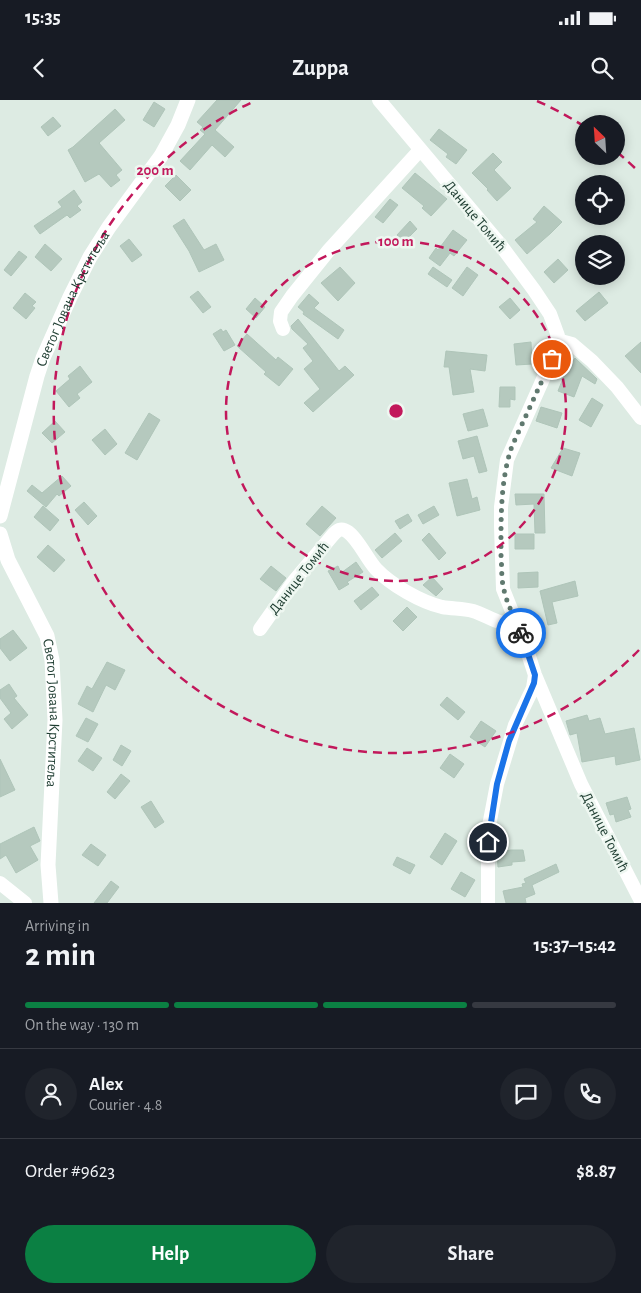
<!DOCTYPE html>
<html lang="en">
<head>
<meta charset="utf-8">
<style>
	body { margin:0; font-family:"Alegreya Sans",sans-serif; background:#20242c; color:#f1f3f6; height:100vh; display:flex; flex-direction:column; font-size:19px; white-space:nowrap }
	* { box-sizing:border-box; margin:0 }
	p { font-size:16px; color:#9ea1a6 }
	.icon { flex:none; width:28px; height:28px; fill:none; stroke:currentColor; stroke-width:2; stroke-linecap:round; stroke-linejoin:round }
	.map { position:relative; height:803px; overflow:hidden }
	.drawer { display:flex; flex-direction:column; background:#171b24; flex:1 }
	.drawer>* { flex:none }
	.needle { width:32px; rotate:335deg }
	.buttons { position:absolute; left:575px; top:15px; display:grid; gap:10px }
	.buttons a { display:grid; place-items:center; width:50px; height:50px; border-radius:50%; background:#171b24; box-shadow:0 2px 12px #0003; font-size:25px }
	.pin { position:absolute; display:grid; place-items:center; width:42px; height:42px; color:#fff; margin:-21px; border:2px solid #fff; border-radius:50%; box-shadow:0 1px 5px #0007 }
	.courier { position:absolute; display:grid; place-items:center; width:50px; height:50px; margin:-25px; border:4px solid #1a73e8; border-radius:50%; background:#fff; color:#222; box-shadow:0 1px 6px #0007 }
	.headline em { font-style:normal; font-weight:700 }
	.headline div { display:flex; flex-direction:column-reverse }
	.headline { display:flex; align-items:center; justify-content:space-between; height:85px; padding:0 25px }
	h1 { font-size:32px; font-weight:700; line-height:38px }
	.bar { display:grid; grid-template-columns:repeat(4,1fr); gap:8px 5px; align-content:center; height:60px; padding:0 25px }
	.bar i { height:6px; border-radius:4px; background:#363941 }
	.bar .on { background:#0b8043 }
	.bar p { grid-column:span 4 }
	.line { display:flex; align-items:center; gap:12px; padding:0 25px; border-top:1px solid #363941 }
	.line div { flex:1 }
	.round { display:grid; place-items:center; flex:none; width:52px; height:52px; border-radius:26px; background:#20242c }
	.primary-button { display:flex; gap:10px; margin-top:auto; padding:10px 25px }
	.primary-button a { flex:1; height:58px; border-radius:30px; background:#0b8043; color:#fff; font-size:20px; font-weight:700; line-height:58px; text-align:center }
	.primary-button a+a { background:#20242c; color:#f1f3f6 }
	.status { display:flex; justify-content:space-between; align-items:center; height:35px; padding:0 25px; background:#171b24; direction:ltr }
	.status svg { height:14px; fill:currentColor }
	header { display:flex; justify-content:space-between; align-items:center; height:65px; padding:0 25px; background:#171b24; font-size:22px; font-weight:700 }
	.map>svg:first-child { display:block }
	.building { fill:#b5c9be; stroke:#afc5b9 }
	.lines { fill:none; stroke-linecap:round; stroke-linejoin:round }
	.street { stroke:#fff; stroke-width:14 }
	.secondary { stroke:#fff; stroke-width:15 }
	.done { stroke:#60796f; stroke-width:5; stroke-dasharray:0 9 }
	.route { stroke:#1a73e8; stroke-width:6 }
	.ring { fill:none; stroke:#c2185b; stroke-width:2.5; stroke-dasharray:9 6 }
	.labels { text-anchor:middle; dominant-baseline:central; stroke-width:5; stroke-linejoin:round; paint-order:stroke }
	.street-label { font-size:15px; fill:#1d3c30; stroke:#eef7f1 }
	.centre { fill:#c2185b; stroke:#eef7f1; stroke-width:2.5 }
	.ring-label { font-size:15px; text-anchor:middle; font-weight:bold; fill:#c2185b; stroke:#eef7f1; stroke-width:5; stroke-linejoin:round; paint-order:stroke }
</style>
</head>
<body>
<div class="status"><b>15:35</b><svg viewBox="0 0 49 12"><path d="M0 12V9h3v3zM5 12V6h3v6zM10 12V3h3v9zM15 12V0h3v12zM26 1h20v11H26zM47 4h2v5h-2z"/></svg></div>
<header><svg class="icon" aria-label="back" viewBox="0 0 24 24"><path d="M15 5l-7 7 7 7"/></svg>Zuppa<svg class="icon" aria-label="search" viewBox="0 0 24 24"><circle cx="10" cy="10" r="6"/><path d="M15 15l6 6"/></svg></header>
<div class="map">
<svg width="641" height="803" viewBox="0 0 641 803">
	<rect width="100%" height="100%" fill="#ddebe3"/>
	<!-- building -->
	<path class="building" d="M 217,0 L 241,0 L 215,30 L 234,47 L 225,57 L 212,45 L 190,70 L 180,61 L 205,34 L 200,30 L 203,27 L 197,22 Z
		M 154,2 L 165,9 L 154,27 L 143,20 Z
		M 115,9 L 125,20 L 99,43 L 122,70 L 116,75 L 120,80 L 111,87 L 99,74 L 85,82 L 68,50 L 73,47 Z
		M 53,17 L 61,26 L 48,36 L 41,27 Z
		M 439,29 L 467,50 L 456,64 L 446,57 L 448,54 L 430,40 Z
		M 493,53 L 502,62 L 494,70 L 511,88 L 497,101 L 487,90 L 488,89 L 472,73 Z
		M 415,73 L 447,99 L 431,116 L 422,108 L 424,106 L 402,88 Z
		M 176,75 L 191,90 L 180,101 L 165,86 Z
		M 74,90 L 82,102 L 77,106 L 81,110 L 70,118 L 67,115 L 40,134 L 34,126 L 62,107 L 58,102 Z
		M 390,99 L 398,105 L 383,123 L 375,117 Z
		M 544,106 L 562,122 L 551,133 L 527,154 L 515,140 L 537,122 L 533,119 Z
		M 184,119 L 204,150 L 216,144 L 224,160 L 199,172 L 189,151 L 173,126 Z
		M 410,121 L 417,129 L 404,142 L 397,135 Z
		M 453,130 L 467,140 L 454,156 L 450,153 L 440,166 L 429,158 L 436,148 L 438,150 Z
		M 129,139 L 142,155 L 132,162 L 120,146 Z
		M 45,144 L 62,159 L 51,171 L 35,157 Z
		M 19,151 L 27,157 L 11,176 L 4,170 Z
		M 558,159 L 568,170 L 554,183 L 544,172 Z
		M 340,167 L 355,183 L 338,201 L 321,183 Z
		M 433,167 L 452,180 L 447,187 L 428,174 Z
		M 467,167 L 478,175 L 463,196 L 452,188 Z
		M 198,191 L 211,207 L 203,213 L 190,197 Z
		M 599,192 L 608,203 L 585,221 L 576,211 Z
		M 25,193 L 36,202 L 32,206 L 35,208 L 26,219 L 13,208 Z
		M 309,194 L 319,203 L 314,208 L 344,230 L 338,239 L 303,214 L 304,212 L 298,207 Z
		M 255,198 L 265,207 L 256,218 L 246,209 Z
		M 510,198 L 520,210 L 510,219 L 499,207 Z
		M 298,219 L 339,271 L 345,266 L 354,275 L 313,312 L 304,303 L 320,289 L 304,269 L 313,261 L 303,248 L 308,244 L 292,229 L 291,226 Z
		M 221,229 L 223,232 L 226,230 L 235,245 L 224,251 L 213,234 Z
		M 247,234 L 276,260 L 278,257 L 293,269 L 279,286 L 264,274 L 266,272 L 237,246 Z
		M 531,242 L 532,264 L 516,265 L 514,244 Z
		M 641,242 L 641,273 L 625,256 Z
		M 446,251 L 487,255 L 485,271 L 470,269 L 474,292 L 453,295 L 449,267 L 444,267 Z
		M 575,258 L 597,279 L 595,284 L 582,276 L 574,297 L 558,291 L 566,271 Z
		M 80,266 L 92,282 L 77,294 L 80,298 L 69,307 L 56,291 L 70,279 L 68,276 Z
		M 500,287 L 515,287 L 515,300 L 510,299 L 510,307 L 499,307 Z
		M 592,298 L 603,305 L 591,327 L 579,320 Z
		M 541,307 L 562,313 L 557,328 L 536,321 Z
		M 483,309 L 488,326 L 468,331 L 463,314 Z
		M 149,313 L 160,320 L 137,360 L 125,353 Z
		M 55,321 L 65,332 L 52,343 L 42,333 Z
		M 105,329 L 117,344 L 105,355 L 92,340 Z
		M 477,336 L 487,371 L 479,373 L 474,356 L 463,359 L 458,341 Z
		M 563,348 L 580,353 L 572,376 L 551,368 Z
		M 62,376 L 71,386 L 59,396 L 57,394 L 46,407 L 27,391 L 32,385 L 42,393 Z
		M 467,379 L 472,399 L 477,397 L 480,410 L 457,416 L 449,383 Z
		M 515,394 L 544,394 L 545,433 L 535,433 L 534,404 L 516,405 Z
		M 84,402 L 97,416 L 88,425 L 75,410 Z
		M 43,406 L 59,420 L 50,431 L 34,417 Z
		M 322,406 L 336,418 L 320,436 L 306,424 Z
		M 434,406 L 439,415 L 423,424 L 418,415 Z
		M 408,414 L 412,421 L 400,429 L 395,421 Z
		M 395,433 L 402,441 L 382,458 L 375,450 Z
		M 429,433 L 446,453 L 439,460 L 422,440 Z
		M 515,434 L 534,434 L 534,449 L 515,449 Z
		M 48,445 L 65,460 L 54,472 L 37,457 Z
		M 356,462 L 363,472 L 347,482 L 349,484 L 339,490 L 328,471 L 338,466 L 341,473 Z
		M 271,466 L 286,478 L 276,491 L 260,479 Z
		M 538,472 L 538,487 L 518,488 L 518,473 Z
		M 432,477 L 443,489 L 436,496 L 423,485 Z
		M 575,481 L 578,496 L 552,502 L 557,523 L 548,525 L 540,491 Z
		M 372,487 L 379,495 L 361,510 L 354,501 Z
		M 407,507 L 417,517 L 403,531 L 393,521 Z
		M 13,530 L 27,548 L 10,561 L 0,548 L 0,539 Z
		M 107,562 L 125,570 L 115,590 L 106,585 L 93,612 L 78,604 L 87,586 L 92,589 Z
		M 9,584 L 17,596 L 14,598 L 28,615 L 12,629 L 4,619 L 11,613 L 0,598 L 0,590 Z
		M 447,597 L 465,612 L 458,620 L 440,605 Z
		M 587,615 L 589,621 L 600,618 L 605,634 L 634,628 L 640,660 L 616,665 L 615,656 L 582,662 L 577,633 L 570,635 L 566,621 Z
		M 86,618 L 98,624 L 88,642 L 76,636 Z
		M 481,621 L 496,631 L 485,647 L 470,637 Z
		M 121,645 L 131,651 L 122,666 L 113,660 Z
		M 87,648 L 102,658 L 93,671 L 78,661 Z
		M 450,654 L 464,664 L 454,678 L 440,668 Z
		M 0,659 L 15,690 L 0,697 Z
		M 121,674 L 130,681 L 115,699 L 107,692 Z
		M 627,697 L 631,709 L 628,710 L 631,717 L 616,722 L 614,714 L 610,715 L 606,703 Z
		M 151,701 L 164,722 L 155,728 L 141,707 Z
		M 34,727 L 40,741 L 30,746 L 38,760 L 16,773 L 6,755 L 0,759 L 0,744 Z
		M 445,733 L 457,741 L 442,765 L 430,757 Z
		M 91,744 L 106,755 L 98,766 L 82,755 Z
		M 511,750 L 523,750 L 525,761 L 512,762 L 512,765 L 498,767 L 497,752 Z
		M 397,757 L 415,765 L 410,774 L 393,765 Z
		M 556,764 L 559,772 L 532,785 L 535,794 L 525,798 L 526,803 L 506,803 L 503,791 L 523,787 L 522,784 L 526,783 L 524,779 Z
		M 461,772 L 475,780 L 465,797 L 451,789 Z
		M 111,781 L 119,787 L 107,803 L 94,803 Z"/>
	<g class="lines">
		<!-- street -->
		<path class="street" d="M 379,0 L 499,143 L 534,190 L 550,214 L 558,236 L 556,250 L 507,360 L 501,407 L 501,426 L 503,489 L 525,544 L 535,575 L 581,684 L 641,801
			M 283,229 L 280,221 L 281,212 L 292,196 L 329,150 L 420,50
			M 557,240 L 572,244 L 592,261 L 617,287 L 641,318
			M 260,529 L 294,481 L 332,436 C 337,430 341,427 348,432 C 358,439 367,459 376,469 C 391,485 421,502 442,507 C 453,509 463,508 473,511 C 487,515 501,527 516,523
			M 0,783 L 25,803
			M 488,803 L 488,731 L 497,684 L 515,625 L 533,588 L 535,575"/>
		<!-- secondary -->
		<g class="secondary">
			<path id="s1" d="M 0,416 L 37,276 L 43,258 L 70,197 L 90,157 L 109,127 L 161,56 L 178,25 L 188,0"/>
			<path id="s2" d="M 0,434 L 8,460 L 47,536 L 52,560 L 55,620 L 48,765 L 51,803"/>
		</g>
	</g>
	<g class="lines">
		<!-- done -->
		<path class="done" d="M 521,533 C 515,519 507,504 504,490 C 501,479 502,467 501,455 C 501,419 500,381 512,346 L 552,259"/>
		<!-- route -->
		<path class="route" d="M 488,742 L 497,684 L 509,641 L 534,583 L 535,575 L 521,533"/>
	</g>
	<!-- distance rings -->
	<g class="ring">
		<circle cx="396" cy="311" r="170"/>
		<path d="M639 550A341 341 0 1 1 255 1M537 1A341 341 0 0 1 582 25M617 52A341 341 0 0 1 639 72"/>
	</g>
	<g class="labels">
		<!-- street labels -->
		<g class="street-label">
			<text transform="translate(475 116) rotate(50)">Данице Томић</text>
			<text stroke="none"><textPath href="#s1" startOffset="230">Светог Јована Крститеља</textPath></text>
			<text transform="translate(299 478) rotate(-52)">Данице Томић</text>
			<text stroke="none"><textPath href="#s2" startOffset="190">Светог Јована Крститеља</textPath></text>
			<text transform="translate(605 732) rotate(63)">Данице Томић</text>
		</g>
	</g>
	<circle cx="396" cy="311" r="8" class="centre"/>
	<g class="ring-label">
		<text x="155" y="75">200 m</text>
		<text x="396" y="146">100 m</text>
	</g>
</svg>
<div class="buttons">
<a><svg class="needle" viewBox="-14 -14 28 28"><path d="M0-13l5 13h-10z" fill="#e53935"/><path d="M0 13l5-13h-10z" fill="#9ea1a6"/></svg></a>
<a><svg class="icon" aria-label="locate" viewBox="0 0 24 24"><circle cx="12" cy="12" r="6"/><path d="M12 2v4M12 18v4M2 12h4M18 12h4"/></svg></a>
<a><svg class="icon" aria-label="layers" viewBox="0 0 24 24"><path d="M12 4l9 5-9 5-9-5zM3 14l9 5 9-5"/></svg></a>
</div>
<div class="pin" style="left:552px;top:259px;background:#ea580c"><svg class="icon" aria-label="bag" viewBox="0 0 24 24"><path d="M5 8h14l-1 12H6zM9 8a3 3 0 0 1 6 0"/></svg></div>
<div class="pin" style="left:488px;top:742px;background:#1f2937"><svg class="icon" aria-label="home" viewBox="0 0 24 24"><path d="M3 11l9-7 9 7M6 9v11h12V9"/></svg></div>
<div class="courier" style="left:521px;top:533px"><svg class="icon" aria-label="bike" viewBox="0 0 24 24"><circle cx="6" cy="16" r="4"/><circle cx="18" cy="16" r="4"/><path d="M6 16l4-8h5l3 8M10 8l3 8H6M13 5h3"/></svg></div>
</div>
<section class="drawer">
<div class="headline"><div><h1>2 min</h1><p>Arriving in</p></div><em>15:37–15:42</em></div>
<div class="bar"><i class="on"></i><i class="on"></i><i class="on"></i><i></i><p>On the way · 130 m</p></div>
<div class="line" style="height:90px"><a class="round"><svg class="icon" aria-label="person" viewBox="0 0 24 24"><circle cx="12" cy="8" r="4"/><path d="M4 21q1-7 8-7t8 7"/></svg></a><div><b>Alex</b><p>Courier · 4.8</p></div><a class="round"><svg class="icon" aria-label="chat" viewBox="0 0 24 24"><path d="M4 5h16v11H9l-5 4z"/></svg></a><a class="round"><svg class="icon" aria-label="phone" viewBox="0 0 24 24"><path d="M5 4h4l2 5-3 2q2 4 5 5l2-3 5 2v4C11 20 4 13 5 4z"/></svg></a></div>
<div class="line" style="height:65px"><div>Order #9623</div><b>$8.87</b></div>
<div class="primary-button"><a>Help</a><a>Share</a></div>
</section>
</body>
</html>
